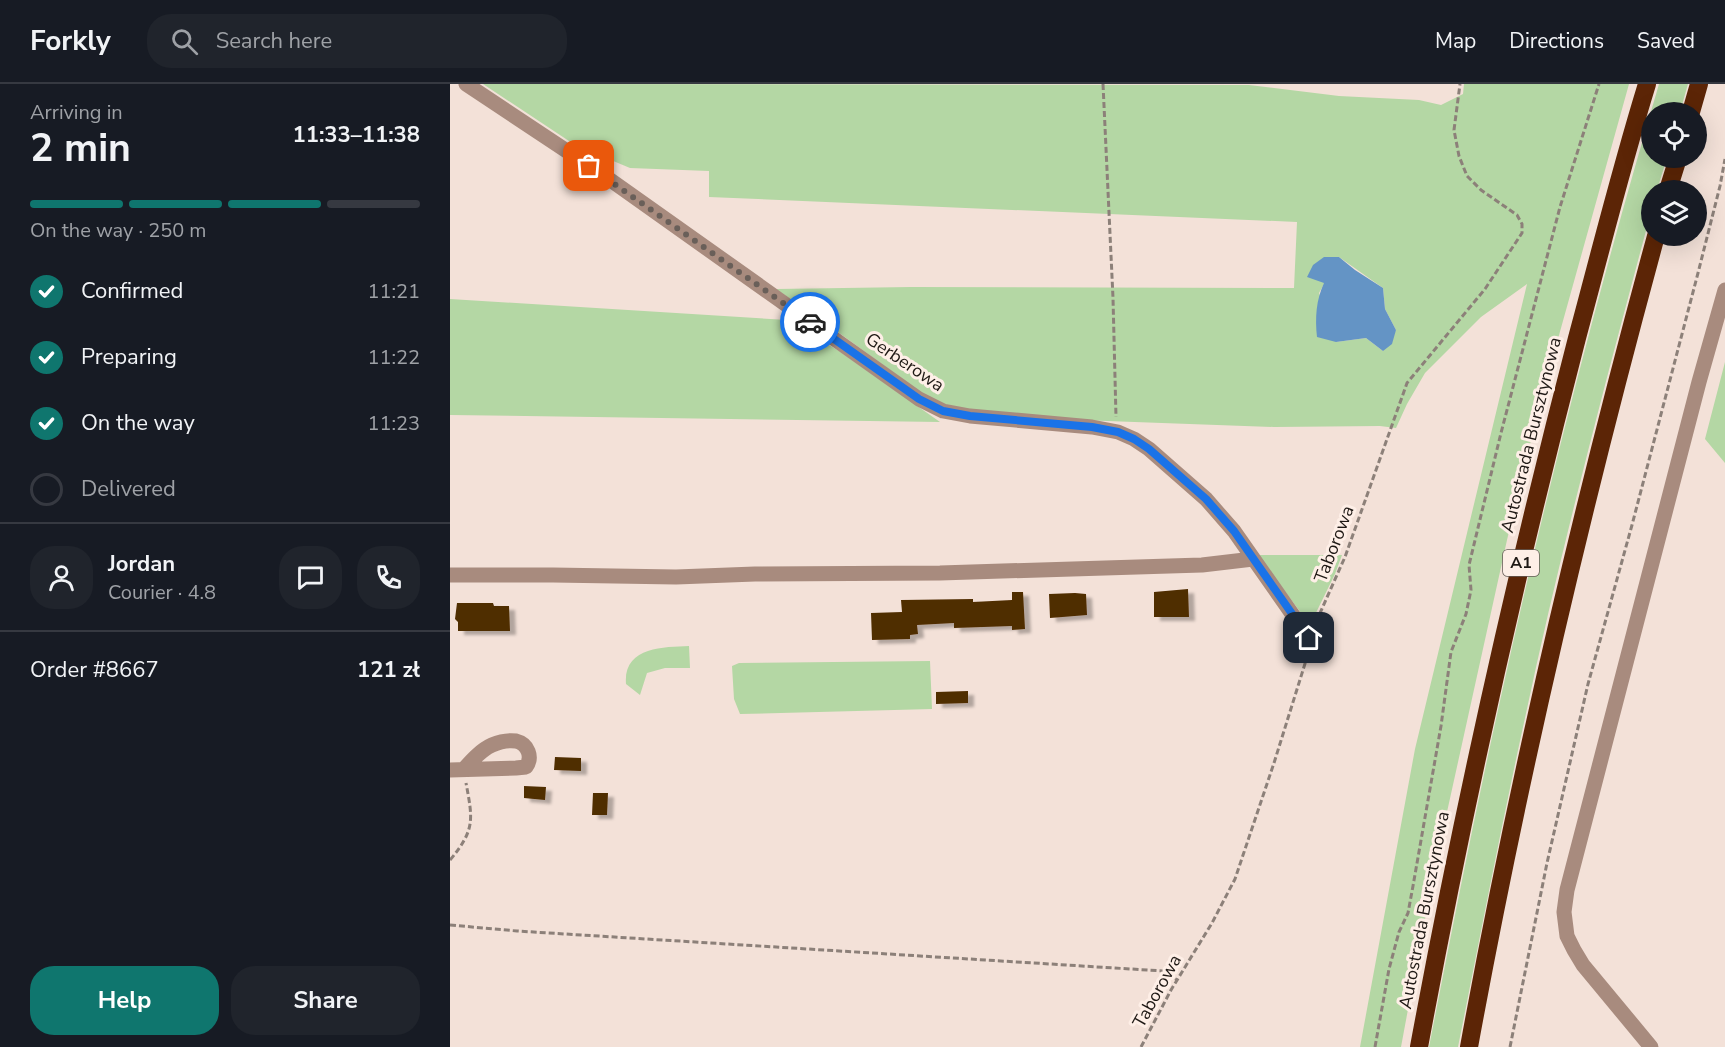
<!DOCTYPE html>
<html lang="en">
<head>
<meta charset="utf-8">
<style>
	body { margin:0; font-family:"Nunito Sans",sans-serif; background:#20242c; color:#f1f3f6; height:100vh; display:flex; flex-direction:column; font-size:22px; white-space:nowrap }
	* { box-sizing:border-box; margin:0 }
	p { font-size:20px; color:#9ea1a6 }
	.icon { flex:none; width:33px; height:33px; fill:none; stroke:currentColor; stroke-width:2; stroke-linecap:round; stroke-linejoin:round }
	.map { position:relative; flex:1; overflow:hidden }
	.drawer { display:flex; flex-direction:column; background:#171b24; width:450px }
	.drawer>* { flex:none }
	.buttons { position:absolute; left:1191px; top:18px; display:grid; gap:12px }
	.buttons a { display:grid; place-items:center; width:66px; height:66px; border-radius:50%; background:#171b24; box-shadow:0 6px 24px #0002; font-size:30px }
	.pin { position:absolute; display:grid; place-items:center; width:51px; height:51px; color:#fff; margin:-26px; border-radius:12px; box-shadow:0 3px 9px #0006 }
	.courier { position:absolute; display:grid; place-items:center; width:60px; height:60px; margin:-30px; border:4px solid #1a73e8; border-radius:50%; background:#fff; color:#222; box-shadow:0 2px 8px #0007 }
	.headline em { font-style:normal; font-weight:700 }
	.headline div { display:flex; flex-direction:column-reverse }
	.headline { display:flex; align-items:center; justify-content:space-between; height:102px; padding:0 30px }
	h1 { font-size:39px; font-weight:700; line-height:45px }
	.bar { display:grid; grid-template-columns:repeat(4,1fr); gap:9px 6px; align-content:center; height:72px; padding:0 30px }
	.bar i { height:8px; border-radius:4px; background:#363941 }
	.bar .on { background:#0f766e }
	.bar p { grid-column:span 4 }
	.line { display:flex; align-items:center; gap:15px; padding:0 30px; border-top:2px solid #363941 }
	.line div { flex:1 }
	.round { display:grid; place-items:center; flex:none; width:63px; height:63px; border-radius:24px; background:#20242c }
	ol { padding:0 30px; list-style:none }
	li { display:flex; align-items:center; gap:18px; height:66px }
	li p { margin-inline-start:auto }
	li .icon { padding:6px; border-radius:50%; background:#0f766e; color:#fff; stroke-width:4 }
	li:last-child { color:#9ea1a6 }
	li i { width:33px; height:33px; border:3px solid #363941; border-radius:50% }
	.button { display:flex; gap:12px; margin-top:auto; padding:12px 30px }
	.button a { flex:1; height:69px; border-radius:24px; background:#0f766e; color:#fff; font-size:24px; font-weight:700; line-height:69px; text-align:center }
	.button a+a { background:#20242c; color:#f1f3f6 }
	header { display:flex; align-items:center; gap:36px; box-sizing:border-box; height:84px; padding:0 30px; background:#171b24; border-bottom:2px solid #363941 }
	header strong { font-size:28px }
	nav { display:flex; gap:33px; margin-inline-start:auto; font-size:21px }
	.search { width:420px; height:54px; background:#20242c; display:flex; align-items:center; gap:15px; box-sizing:border-box; padding:0 21px; border-radius:24px; color:#9ea1a6; font-size:22px }
	main { display:flex; flex:1; min-height:0 }
	.map>svg:first-child { display:block }
	.green { fill:#b4d7a4; fill-rule:evenodd }
	.water { fill:#6494c5 }
	.building { fill:#502d04; filter:url(#shadow) }
	.lines { fill:none; stroke-linecap:round; stroke-linejoin:round }
	.path { stroke:#8c8079; stroke-width:3; stroke-dasharray:6 3; stroke-linecap:butt }
	.minor { stroke:#a88b7e; stroke-width:15 }
	.highway { stroke:#5c2506; stroke-width:18 }
	.done { stroke:#695f59; stroke-width:6; stroke-dasharray:0 10.8 }
	.route { stroke:#1a73e8; stroke-width:8 }
	.labels { text-anchor:middle; dominant-baseline:central; stroke-width:6; stroke-linejoin:round; paint-order:stroke }
	.shield { fill:#feefe7; stroke:#625954; stroke-width:1.5 }
	.shield-label { font-size:16px; font-weight:bold; fill:#1f1915 }
	.street-label { font-size:18px; fill:#1f1915; stroke:#feefe7 }
</style>
</head>
<body>
<header>
<strong>Forkly</strong>
<div class="search"><svg class="icon" aria-label="search" viewBox="0 0 24 24"><circle cx="10" cy="10" r="6"/><path d="M15 15l6 6"/></svg>Search here</div>
<nav><a>Map</a><a>Directions</a><a>Saved</a></nav>
</header>
<main>
<section class="drawer">
<div class="headline"><div><h1>2 min</h1><p>Arriving in</p></div><em>11:33–11:38</em></div>
<div class="bar"><i class="on"></i><i class="on"></i><i class="on"></i><i></i><p>On the way · 250 m</p></div>
<ol>
<li><svg class="icon" aria-label="check" viewBox="0 0 24 24"><path d="M5 12l5 5 9-10"/></svg>Confirmed<p>11:21</p></li>
<li><svg class="icon" aria-label="check" viewBox="0 0 24 24"><path d="M5 12l5 5 9-10"/></svg>Preparing<p>11:22</p></li>
<li><svg class="icon" aria-label="check" viewBox="0 0 24 24"><path d="M5 12l5 5 9-10"/></svg>On the way<p>11:23</p></li>
<li><i></i>Delivered</li>
</ol>
<div class="line" style="height:108px"><a class="round"><svg class="icon" aria-label="person" viewBox="0 0 24 24"><circle cx="12" cy="8" r="4"/><path d="M4 21q1-7 8-7t8 7"/></svg></a><div><b>Jordan</b><p>Courier · 4.8</p></div><a class="round"><svg class="icon" aria-label="chat" viewBox="0 0 24 24"><path d="M4 5h16v11H9l-5 4z"/></svg></a><a class="round"><svg class="icon" aria-label="phone" viewBox="0 0 24 24"><path d="M5 4h4l2 5-3 2q2 4 5 5l2-3 5 2v4C11 20 4 13 5 4z"/></svg></a></div>
<div class="line" style="height:78px"><div>Order #8667</div><b>121 zł</b></div>
<div class="button"><a>Help</a><a>Share</a></div>
</section>
<div class="map">
<svg width="1275" height="963" viewBox="0 0 1275 963">
	<defs>
		<filter id="shadow"><feDropShadow dx="6" dy="4" stdDeviation="1.5" flood-color="#0004"/></filter>
	</defs>
	<rect width="100%" height="100%" fill="#f3e1d8"/>
	<!-- green -->
	<path class="green" d="M 33,0 L 799,1 L 889,12 L 969,16 L 991,21 L 1013,10 L 1014,0 L 1179,0 L 1089,323 L 1057,456 L 997,728 L 972,850 L 951,963 L 910,963 L 965,665 L 1077,200 L 1031,233 L 975,289 L 957,320 L 946,344 L 930,342 L 824,343 L 602,335 L 518,325 L 496,321 L 473,310 L 392,251 L 326,205 L 461,203 L 844,204 L 847,138 L 259,113 L 259,87 L 180,84 L 125,61 ZM 889,173 L 933,204 L 935,225 L 946,246 L 933,267 L 916,254 L 886,258 L 869,209 Z
		M 1209,0 L 1238,0 L 1230,28 L 1202,28 L 1202,74 L 1217,74 L 1207,106 L 1202,106 L 1201,128 C 1156,296 1111,464 1075,634 C 1051,743 1030,853 1008,963 L 979,963 C 1001,851 1023,738 1048,626 C 1094,416 1148,207 1209,0 Z
		M 0,215 L 337,236 L 389,267 L 490,338 L 0,331 Z
		M 1275,278 L 1275,379 L 1255,355 Z
		M 808,471 L 892,471 L 885,490 L 860,541 Z
		M 239,562 L 240,584 L 215,584 L 197,589 L 190,611 L 176,600 C 173,563 213,563 239,562 Z
		M 480,577 L 482,625 L 290,630 L 284,615 L 282,582 L 289,579 Z"/>
	<!-- water -->
	<path class="water" d="M 874,173 L 889,173 L 905,186 L 933,204 L 935,225 L 946,246 L 942,260 L 933,267 L 916,254 L 886,258 L 867,253 C 865,234 866,216 874,199 L 857,193 L 863,181 Z"/>
	<!-- building -->
	<path class="building" d="M 738,505 L 739,533 L 704,533 L 704,508 Z
		M 562,508 L 573,508 L 575,545 L 562,546 L 562,542 L 504,544 L 504,539 L 467,541 L 468,550 L 460,551 L 460,555 L 422,556 L 421,529 L 452,528 L 451,516 L 523,515 L 523,518 L 562,516 Z
		M 625,509 L 636,510 L 637,531 L 600,534 L 599,510 Z
		M 7,519 L 43,519 L 44,522 L 59,522 L 60,547 L 8,547 L 8,538 L 5,535 Z
		M 518,607 L 518,619 L 486,620 L 486,608 Z
		M 105,673 L 131,674 L 131,687 L 104,686 Z
		M 74,702 L 96,703 L 95,716 L 74,714 Z
		M 143,709 L 158,709 L 157,731 L 142,731 Z"/>
	<g class="lines">
		<!-- path -->
		<path class="path" d="M 653,0 L 663,214 L 666,333
			M 866,538 L 895,473 L 957,299 L 1035,205 L 1072,149 L 1072,140 L 1067,131 L 1031,106 L 1017,92 L 1009,72 L 1004,46 L 1010,0
			M 0,776 C 25,746 23,736 16,699
			M 0,841 L 67,847 L 713,887 L 727,896
			M 691,963 L 721,906 L 762,839 L 785,795 L 824,679 L 858,570
			M 925,963 L 939,885 L 949,848 L 958,829 L 963,802 L 991,642 L 1001,568 L 1016,530 L 1021,506 L 1019,481 L 1051,349 L 1110,123 L 1149,0
			M 1060,963 L 1097,779 L 1138,600 L 1182,441 L 1248,189 L 1270,102 L 1275,75"/>
		<!-- minor -->
		<path class="minor" d="M 16,0 L 159,95 L 469,315 L 493,327 L 520,332 L 642,343 L 668,348 L 684,355 L 699,365 L 756,415 L 784,447 L 859,554
			M 0,491 L 103,491 L 226,493 L 305,490 L 490,489 L 752,481 L 803,475
			M 0,686 L 66,684 L 76,683 C 83,673 78,660 66,657 C 59,656 49,658 42,661 C 31,666 22,676 14,685
			M 1201,963 L 1133,881 L 1124,866 L 1117,852 L 1114,828 L 1117,806 L 1249,298 L 1275,206"/>
		<!-- highway -->
		<path class="highway" d="M 1241,28 L 1249,0
			M 1218,106 L 1228,74
			M 969,963 C 1013,725 1066,489 1127,254 C 1150,169 1171,84 1197,0
			M 1019,963 C 1069,690 1133,419 1206,152"/>
	</g>
	<g class="lines">
		<!-- done -->
		<path class="done" d="M 139,82 L 360,238"/>
		<!-- route -->
		<path class="route" d="M 360,238 L 469,315 L 493,327 L 520,332 L 642,343 L 668,348 L 684,355 L 699,365 L 756,415 L 784,447 L 859,554"/>
	</g>
	<g class="labels">
		<!-- shield labels -->
		<rect class="shield" x="1053" y="466" width="36" height="26" rx="4.5"/>
		<g class="shield-label">
			<text x="1071" y="479">A1</text>
		</g>
		<!-- street labels -->
		<g class="street-label">
			<text transform="translate(455 278) rotate(34)">Gerberowa</text>
			<text transform="translate(1081 351) rotate(-76)">Autostrada Bursztynowa</text>
			<text transform="translate(884 460) rotate(-69)">Taborowa</text>
			<text transform="translate(974 826) rotate(-79)">Autostrada Bursztynowa</text>
			<text transform="translate(707 907) rotate(-61)">Taborowa</text>
		</g>
	</g>
</svg>
<div class="buttons">
<a><svg class="icon" aria-label="locate" viewBox="0 0 24 24"><circle cx="12" cy="12" r="6"/><path d="M12 2v4M12 18v4M2 12h4M18 12h4"/></svg></a>
<a><svg class="icon" aria-label="layers" viewBox="0 0 24 24"><path d="M12 4l9 5-9 5-9-5zM3 14l9 5 9-5"/></svg></a>
</div>
<div class="pin" style="left:139px;top:82px;background:#ea580c"><svg class="icon" aria-label="bag" viewBox="0 0 24 24"><path d="M5 8h14l-1 12H6zM9 8a3 3 0 0 1 6 0"/></svg></div>
<div class="pin" style="left:859px;top:554px;background:#1f2937"><svg class="icon" aria-label="home" viewBox="0 0 24 24"><path d="M3 11l9-7 9 7M6 9v11h12V9"/></svg></div>
<div class="courier" style="left:360px;top:238px"><svg class="icon" aria-label="car" viewBox="0 0 24 24"><path d="M5 17H2v-5l4-1 3-4h7l3 4 3 1v5h-3M9 17h6M6 11h13"/><circle cx="7" cy="17" r="2"/><circle cx="17" cy="17" r="2"/></svg></div>
</div>
</main>
</body>
</html>
